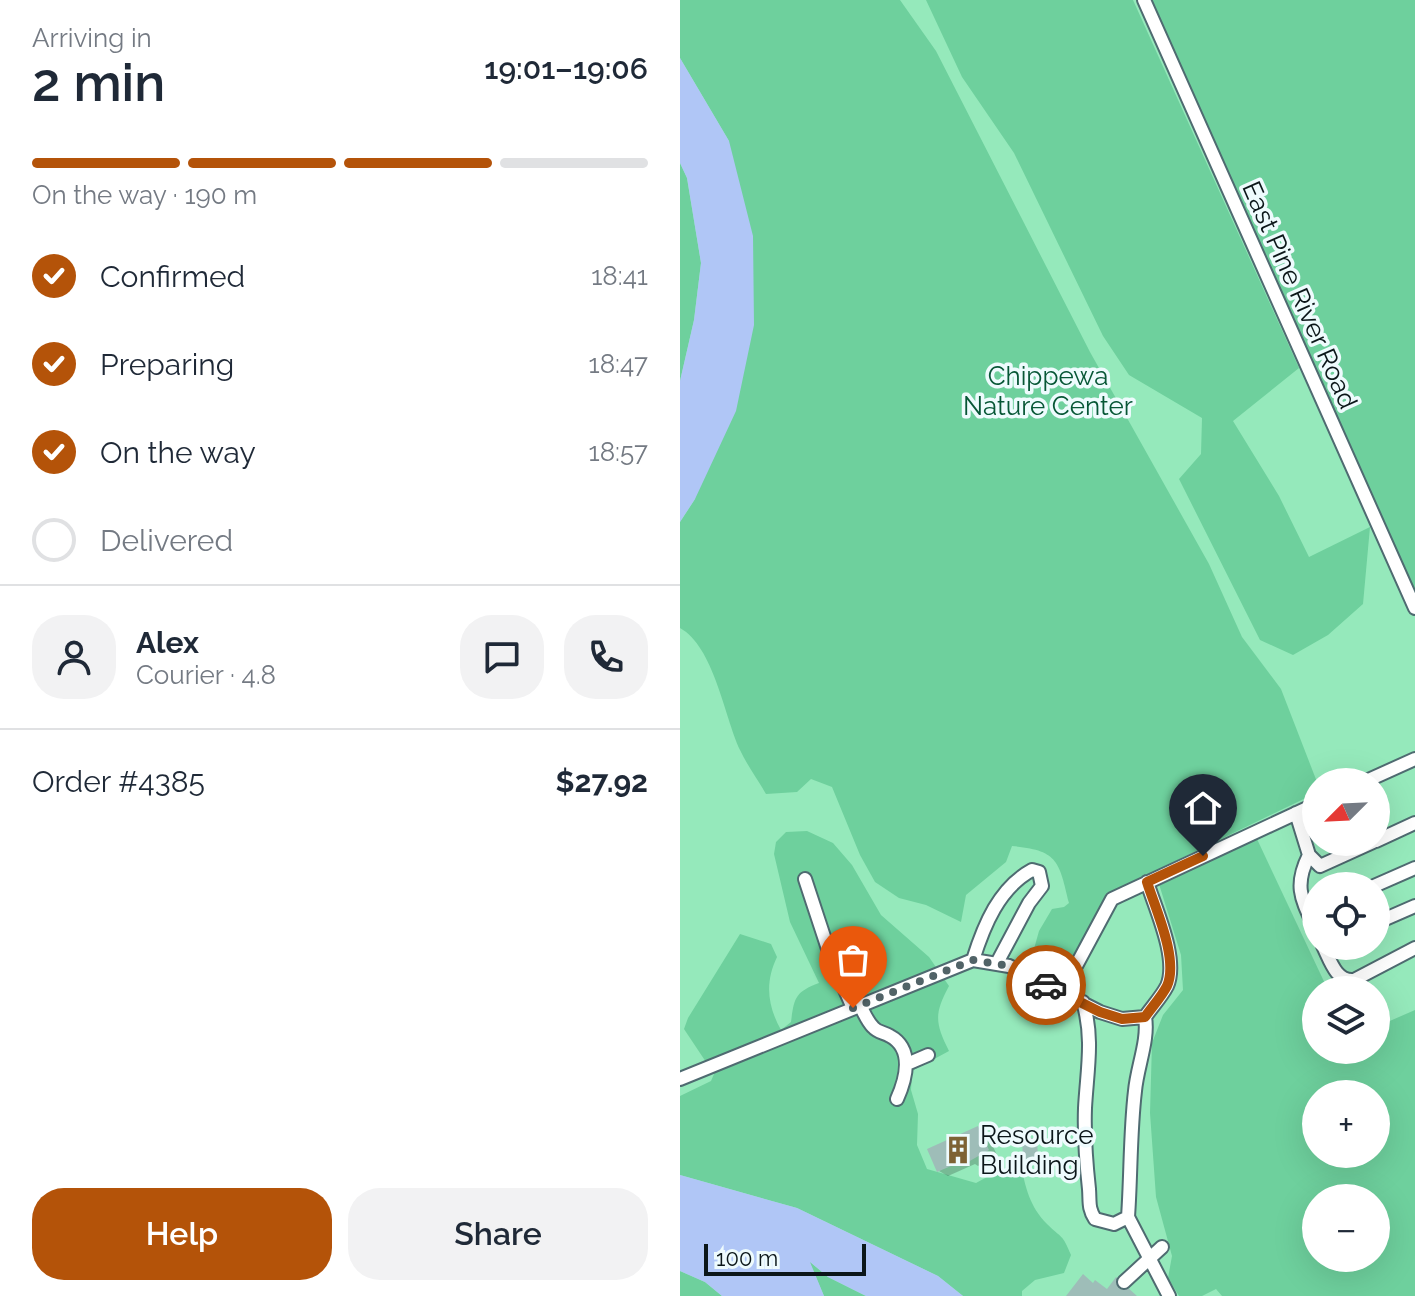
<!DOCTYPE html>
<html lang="en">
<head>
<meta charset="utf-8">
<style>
	body { margin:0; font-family:Raleway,sans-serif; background:#f2f2f3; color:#1f2937; height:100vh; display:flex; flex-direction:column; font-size:30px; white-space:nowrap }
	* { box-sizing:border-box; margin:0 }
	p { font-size:26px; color:#747a83 }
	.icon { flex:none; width:44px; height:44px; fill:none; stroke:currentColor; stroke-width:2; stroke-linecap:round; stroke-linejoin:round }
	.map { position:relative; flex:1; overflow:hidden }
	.panel { display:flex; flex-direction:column; background:#fff; width:680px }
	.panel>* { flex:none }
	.needle { width:52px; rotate:246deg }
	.buttons { position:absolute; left:622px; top:768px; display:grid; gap:16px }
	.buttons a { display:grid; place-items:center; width:88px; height:88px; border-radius:50%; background:#fff; box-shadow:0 8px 32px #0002; font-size:40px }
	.scale { position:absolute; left:24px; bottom:20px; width:162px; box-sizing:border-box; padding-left:8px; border:4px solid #0b1619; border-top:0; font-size:22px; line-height:28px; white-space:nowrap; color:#0b1619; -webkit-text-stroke:6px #eefbfd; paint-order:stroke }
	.pin { position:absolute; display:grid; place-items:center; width:68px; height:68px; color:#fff; margin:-82px -34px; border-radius:50% 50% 50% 0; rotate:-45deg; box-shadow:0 0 8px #0007 }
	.pin .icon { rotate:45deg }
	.courier { position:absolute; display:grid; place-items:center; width:80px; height:80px; margin:-40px; border:6px solid #b45309; border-radius:50%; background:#fff; color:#222; box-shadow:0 2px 10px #0007 }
	.overview em { font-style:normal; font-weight:600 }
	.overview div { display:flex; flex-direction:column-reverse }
	.overview { display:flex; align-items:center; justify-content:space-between; height:136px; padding:0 32px }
	h1 { font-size:52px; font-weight:600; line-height:60px }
	.bar { display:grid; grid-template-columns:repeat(4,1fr); gap:12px 8px; align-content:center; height:96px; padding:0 32px }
	.bar i { height:10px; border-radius:6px; background:#e0e1e3 }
	.bar .current { background:#b45309 }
	.bar p { grid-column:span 4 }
	.line { display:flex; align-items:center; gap:20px; padding:0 32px; border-top:2px solid #e0e1e3 }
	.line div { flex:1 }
	.round { display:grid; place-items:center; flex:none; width:84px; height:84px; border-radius:32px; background:#f2f2f3 }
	ol { padding:0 32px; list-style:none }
	li { display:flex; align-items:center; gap:24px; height:88px }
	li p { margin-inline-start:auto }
	li .icon { padding:8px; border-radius:50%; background:#b45309; color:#fff; stroke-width:4 }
	li:last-child { color:#747a83 }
	li i { width:44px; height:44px; border:4px solid #e0e1e3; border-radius:50% }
	.primary-button { display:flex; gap:16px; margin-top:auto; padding:16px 32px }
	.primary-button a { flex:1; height:92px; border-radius:32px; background:#b45309; color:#fff; font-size:32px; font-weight:600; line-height:92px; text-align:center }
	.primary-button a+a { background:#f2f2f3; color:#1f2937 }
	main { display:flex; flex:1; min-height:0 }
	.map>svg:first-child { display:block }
	.green { fill:#95e9bb; fill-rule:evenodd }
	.forest { fill:#6ed09d; fill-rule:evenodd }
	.water { fill:#b0c6f6 }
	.shadow { fill:#0003 }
	.building { fill:#9ebdb8 }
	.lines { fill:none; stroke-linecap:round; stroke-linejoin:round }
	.minor-casing { stroke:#4f6b71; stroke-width:16 }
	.minor { stroke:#fff; stroke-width:12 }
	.done { stroke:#516367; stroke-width:8; stroke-dasharray:0 14.4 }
	.route { stroke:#b45309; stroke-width:10 }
	.labels { text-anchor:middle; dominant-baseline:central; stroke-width:7; stroke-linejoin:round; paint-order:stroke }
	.street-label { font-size:26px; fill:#0b1619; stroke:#eefbfd }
	.park-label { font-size:26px; fill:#075736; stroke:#eefbfd }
	.poi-label { font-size:26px; fill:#0b1619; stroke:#eefbfd; text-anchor:start }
</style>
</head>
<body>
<main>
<section class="panel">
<div class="overview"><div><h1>2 min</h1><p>Arriving in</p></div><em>19:01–19:06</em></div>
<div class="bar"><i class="current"></i><i class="current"></i><i class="current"></i><i></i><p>On the way · 190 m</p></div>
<ol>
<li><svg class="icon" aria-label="check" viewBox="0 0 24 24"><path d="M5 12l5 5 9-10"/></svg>Confirmed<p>18:41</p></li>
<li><svg class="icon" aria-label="check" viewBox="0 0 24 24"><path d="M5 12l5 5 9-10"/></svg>Preparing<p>18:47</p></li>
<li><svg class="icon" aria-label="check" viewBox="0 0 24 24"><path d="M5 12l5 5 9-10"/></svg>On the way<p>18:57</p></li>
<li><i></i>Delivered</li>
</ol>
<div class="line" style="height:144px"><a class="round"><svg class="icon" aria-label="person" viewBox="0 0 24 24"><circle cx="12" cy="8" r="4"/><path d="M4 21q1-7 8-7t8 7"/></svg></a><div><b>Alex</b><p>Courier · 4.8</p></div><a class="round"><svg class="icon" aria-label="chat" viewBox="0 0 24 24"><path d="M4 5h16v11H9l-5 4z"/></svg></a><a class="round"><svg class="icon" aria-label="phone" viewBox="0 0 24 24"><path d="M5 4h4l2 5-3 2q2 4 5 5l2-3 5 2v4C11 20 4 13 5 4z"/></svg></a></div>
<div class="line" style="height:104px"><div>Order #4385</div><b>$27.92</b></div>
<div class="primary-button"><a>Help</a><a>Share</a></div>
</section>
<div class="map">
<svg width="735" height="1296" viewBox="0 0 735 1296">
	<rect width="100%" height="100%" fill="#d2f1f8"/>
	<!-- green -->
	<path class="green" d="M 0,0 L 735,0 L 735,1296 L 0,1296 ZM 636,782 L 696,782 L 696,842 L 636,842 ZM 636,886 L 696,886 L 696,946 L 636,946 ZM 636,990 L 696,990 L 696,1050 L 636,1050 ZM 636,1094 L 696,1094 L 696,1154 L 636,1154 ZM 636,1198 L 696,1198 L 696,1258 L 636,1258 Z"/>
	<!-- forest -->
	<path class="forest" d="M 0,0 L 220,0 L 256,51 L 410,352 L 529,564 L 562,637 L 601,689 L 637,782 L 636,793 L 473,872 L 434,907 L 405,941 L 381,979 L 362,968 L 352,956 L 359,931 L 372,909 L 384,907 L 389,903 C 379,861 378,850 332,846 L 326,862 L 286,895 L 281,922 L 246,905 L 219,898 L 195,882 L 180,855 L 152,787 L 131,779 L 117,792 L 86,794 C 78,780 67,765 60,750 C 44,715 34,647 0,628 L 0,522 L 15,499 L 49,141 L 0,58 Z
		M 246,0 L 453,0 L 619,368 L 553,421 L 599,496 L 629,557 L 690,527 L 683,604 L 648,635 L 613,655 L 580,640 L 499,479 L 521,454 L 522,418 L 449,375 L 423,336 L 334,153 L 282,77 Z
		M 471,0 L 735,0 L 735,591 Z
		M 0,163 L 7,178 L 21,263 L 14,320 L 0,381 Z
		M 127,831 L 153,843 L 172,865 L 201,915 L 249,957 L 269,986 C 254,1014 255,1023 269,1051 L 232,1071 L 231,1090 L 238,1114 L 237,1145 L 247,1169 L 296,1183 L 318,1171 L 341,1164 C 345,1187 350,1207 367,1224 C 382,1239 382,1233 391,1255 L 384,1273 L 355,1280 L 342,1291 L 342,1296 L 283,1296 L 258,1276 L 117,1208 L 0,1175 L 0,1096 L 31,1081 L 34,1074 L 4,1029 L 8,1018 L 60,934 L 91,944 L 97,957 C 85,982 87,1005 101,1030 L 111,1022 C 114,998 115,992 139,983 L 110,922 L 94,854 L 96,842 L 106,832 Z
		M 577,839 L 648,990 L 636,990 L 636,1050 L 696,1050 L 696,1027 L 735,1010 L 735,1296 L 542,1296 L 536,1289 L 522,1296 L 499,1296 L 488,1278 L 492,1256 L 476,1197 L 470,1113 L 472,1043 L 483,1015 L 503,990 L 501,955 L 479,884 ZM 636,1094 L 696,1094 L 696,1154 L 636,1154 ZM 636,1198 L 696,1198 L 696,1258 L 636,1258 Z
		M 129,1261 L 148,1277 L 186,1296 L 144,1296 Z
		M 0,1271 L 25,1282 L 42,1296 L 0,1296 Z"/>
	<!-- water -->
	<path class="water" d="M 0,58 L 49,141 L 73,236 L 74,325 L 56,411 L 15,499 L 0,522 L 0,381 L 14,320 L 21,263 L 7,178 L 0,163 Z
		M 0,1175 L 117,1208 L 258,1276 L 283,1296 L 186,1296 L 148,1277 L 130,1262 L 144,1296 L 42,1296 L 25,1282 L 0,1271 Z"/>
	<!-- shadow -->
	<path class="shadow" d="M 298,1128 L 307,1134 L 317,1155 L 298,1166 L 295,1164 L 268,1176 L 259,1171 Z"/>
	<!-- building -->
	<path class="building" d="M 298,1126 L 309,1150 L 288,1162 L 287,1159 L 257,1172 L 247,1149 Z
		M 351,1138 L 357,1138 L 358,1159 L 343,1159 L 342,1139 Z
		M 403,1274 L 413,1283 L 415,1280 L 427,1289 L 436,1277 L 457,1296 L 386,1296 Z"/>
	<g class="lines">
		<defs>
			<path id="minor" d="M 464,0 L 735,608
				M 684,782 L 735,759
				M 616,813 L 629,855 C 613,887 622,900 636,930
				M 696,841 L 735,823
				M 629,855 L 640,866 L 693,842
				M 125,879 L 151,958 L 173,1008
				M 694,886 L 735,868
				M 696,923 L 735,906
				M 643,946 C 650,960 656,982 674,980 L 735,948
				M 293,960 C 304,925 319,888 352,870 L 359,872 L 362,886 L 349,903 L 317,963
				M 382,992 L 432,899 L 636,804
				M 403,1002 C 414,1038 407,1071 405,1108 C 404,1136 406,1162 409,1189 C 410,1202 408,1208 415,1219 L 434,1224 L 448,1217 C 451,1175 450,1133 455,1091 C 457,1067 469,1040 465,1017
				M 180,1005 C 184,1013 187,1021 193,1027 C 198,1033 204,1032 210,1036 C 234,1049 226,1079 217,1099
				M 227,1064 L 248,1055
				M 0,1079 L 293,960 L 329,966 L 420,1012 L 442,1019 L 465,1017 C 472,1007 482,996 487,986 C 499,959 475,908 467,882
				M 448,1217 L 489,1296
				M 444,1282 L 482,1247"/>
		</defs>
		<!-- minor casing -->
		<use href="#minor" class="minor-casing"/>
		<!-- minor -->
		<use href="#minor" class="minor"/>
	</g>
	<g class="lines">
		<!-- done -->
		<path class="done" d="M 173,1008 L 293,960 L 329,966 L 366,985"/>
		<!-- route -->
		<path class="route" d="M 366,985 L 420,1012 L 442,1019 L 465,1017 C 472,1007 482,996 487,986 C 499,959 475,908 467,882 L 523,856"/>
	</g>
	<!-- icons -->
	<defs>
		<symbol id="building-bare" viewBox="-9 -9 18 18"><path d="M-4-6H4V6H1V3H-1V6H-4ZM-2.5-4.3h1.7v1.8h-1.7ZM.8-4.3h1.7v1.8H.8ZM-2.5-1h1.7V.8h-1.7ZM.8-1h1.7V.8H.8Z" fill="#7d6234" stroke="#eefbfd" stroke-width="2.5" paint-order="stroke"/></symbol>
	</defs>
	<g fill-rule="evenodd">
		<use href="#building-bare" x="258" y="1130" width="40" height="40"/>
	</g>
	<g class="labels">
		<!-- street labels -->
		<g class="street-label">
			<text transform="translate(620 295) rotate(66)">East Pine River Road</text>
		</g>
		<!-- park labels -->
		<g class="park-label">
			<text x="368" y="376">Chippewa<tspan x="368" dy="30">Nature Center</tspan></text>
		</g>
		<!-- poi labels -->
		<g class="poi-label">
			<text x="300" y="1135">Resource<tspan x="300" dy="30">Building</tspan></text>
		</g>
	</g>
</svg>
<div class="buttons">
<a><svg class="needle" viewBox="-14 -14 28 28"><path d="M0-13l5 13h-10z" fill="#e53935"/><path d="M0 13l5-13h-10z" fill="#747a83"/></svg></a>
<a><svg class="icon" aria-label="locate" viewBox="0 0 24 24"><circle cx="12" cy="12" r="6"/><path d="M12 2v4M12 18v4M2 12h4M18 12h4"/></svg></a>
<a><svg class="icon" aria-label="layers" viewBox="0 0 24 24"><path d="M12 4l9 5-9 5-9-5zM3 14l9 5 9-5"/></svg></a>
<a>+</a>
<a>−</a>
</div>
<div class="scale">100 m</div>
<div class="pin" style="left:173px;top:1008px;background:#ea580c"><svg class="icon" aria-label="bag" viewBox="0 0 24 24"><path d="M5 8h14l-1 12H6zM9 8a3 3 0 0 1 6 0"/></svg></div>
<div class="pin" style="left:523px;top:856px;background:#1f2937"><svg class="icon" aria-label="home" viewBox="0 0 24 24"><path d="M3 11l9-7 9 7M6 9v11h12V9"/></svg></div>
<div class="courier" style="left:366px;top:985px"><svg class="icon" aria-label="car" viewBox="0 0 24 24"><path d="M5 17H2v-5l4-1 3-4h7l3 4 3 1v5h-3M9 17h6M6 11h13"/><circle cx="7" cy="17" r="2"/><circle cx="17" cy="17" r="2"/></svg></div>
</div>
</main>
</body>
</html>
